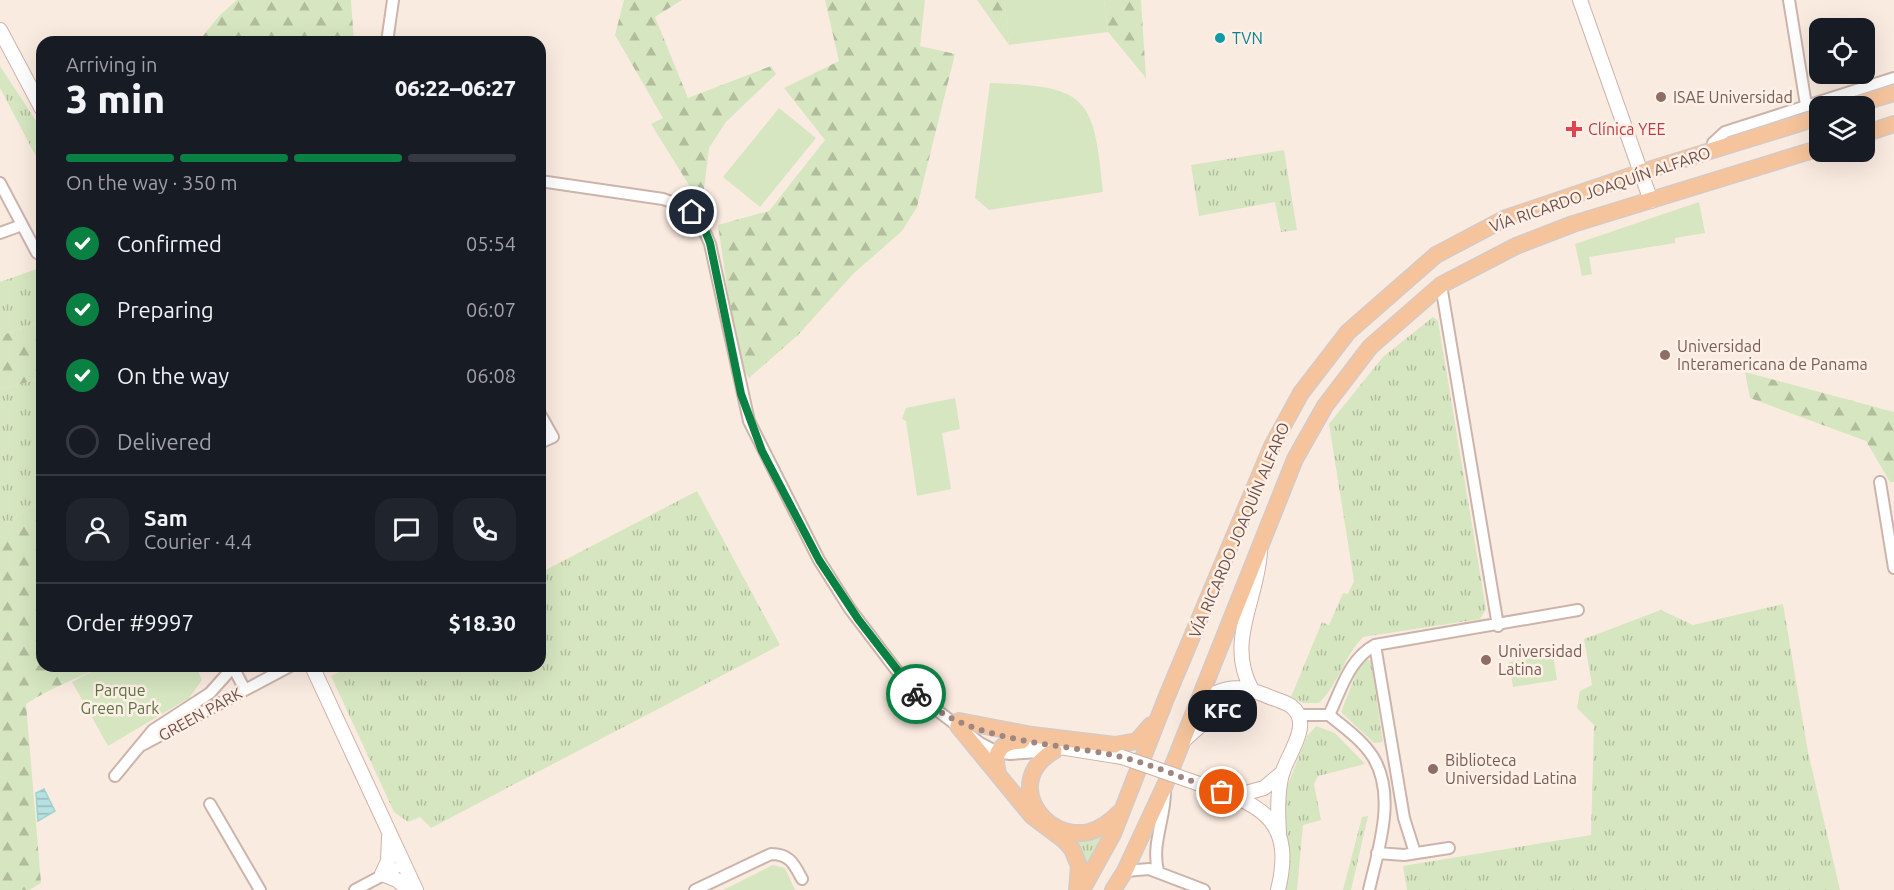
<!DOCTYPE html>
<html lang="en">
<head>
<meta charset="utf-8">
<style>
	body { margin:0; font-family:Ubuntu,sans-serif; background:#20242c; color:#f1f3f6; height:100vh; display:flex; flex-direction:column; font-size:22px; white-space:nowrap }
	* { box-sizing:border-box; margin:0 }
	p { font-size:20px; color:#9ea1a6 }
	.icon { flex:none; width:33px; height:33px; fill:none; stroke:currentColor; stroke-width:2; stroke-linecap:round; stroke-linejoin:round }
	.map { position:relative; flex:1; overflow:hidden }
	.drawer { position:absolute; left:36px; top:36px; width:510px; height:636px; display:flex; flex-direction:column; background:#171b24; border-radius:18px; box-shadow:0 6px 24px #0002 }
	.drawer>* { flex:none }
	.controls { position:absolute; left:1809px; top:18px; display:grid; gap:12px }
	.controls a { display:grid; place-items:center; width:66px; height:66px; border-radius:12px; background:#171b24; box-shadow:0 6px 24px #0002; font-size:30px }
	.pin { position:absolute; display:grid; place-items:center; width:51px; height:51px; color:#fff; margin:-26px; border:3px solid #fff; border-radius:50%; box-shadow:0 2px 6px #0007 }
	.courier { position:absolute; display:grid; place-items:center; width:60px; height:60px; margin:-30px; border:4px solid #0b8043; border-radius:50%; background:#fff; color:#222; box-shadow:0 2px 8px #0007 }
	.bubble { position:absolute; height:42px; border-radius:18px; background:#171b24; box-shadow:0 6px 24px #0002; font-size:20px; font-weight:800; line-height:42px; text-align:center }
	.overview em { font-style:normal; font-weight:800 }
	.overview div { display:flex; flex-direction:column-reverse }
	.overview { display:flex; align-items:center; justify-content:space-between; height:102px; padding:0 30px }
	h1 { font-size:39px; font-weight:800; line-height:45px }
	.bar { display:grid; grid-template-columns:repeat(4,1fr); gap:9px 6px; align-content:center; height:72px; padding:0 30px }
	.bar i { height:8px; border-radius:4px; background:#363941 }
	.bar .selected { background:#0b8043 }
	.bar p { grid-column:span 4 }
	.line { display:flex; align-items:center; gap:15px; padding:0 30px; border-top:2px solid #363941 }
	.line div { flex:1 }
	.round { display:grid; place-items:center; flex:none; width:63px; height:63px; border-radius:18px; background:#20242c }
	ol { padding:0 30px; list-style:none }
	li { display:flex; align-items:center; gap:18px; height:66px }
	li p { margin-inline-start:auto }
	li .icon { padding:6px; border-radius:50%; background:#0b8043; color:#fff; stroke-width:4 }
	li:last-child { color:#9ea1a6 }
	li i { width:33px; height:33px; border:3px solid #363941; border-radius:50% }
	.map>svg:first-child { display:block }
	.grass { fill:url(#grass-tufts) }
	.forest { fill:url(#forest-firs) }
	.park { fill:#d6e6c0 }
	.water { fill:url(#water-rules); stroke:#9ed2d1; stroke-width:1.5 }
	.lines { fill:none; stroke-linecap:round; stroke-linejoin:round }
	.street-casing { stroke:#ccb4ab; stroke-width:14 }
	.secondary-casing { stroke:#cfb2a9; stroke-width:16 }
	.primary-casing { stroke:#d4cac9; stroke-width:18 }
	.street { stroke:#fff; stroke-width:10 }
	.secondary { stroke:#fff; stroke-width:14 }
	.primary { stroke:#f5c49c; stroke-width:15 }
	.secondary-bridge-casing { stroke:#cfb2a9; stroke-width:16; stroke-linecap:butt }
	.secondary-bridge { stroke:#fff; stroke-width:14 }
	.done { stroke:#a0867e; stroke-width:6; stroke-dasharray:0 10.8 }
	.route { stroke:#0b8043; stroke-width:8 }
	.culture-dot { fill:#0f9aa8; stroke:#fef0e6; stroke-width:2 }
	.education-dot { fill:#8d6e63; stroke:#fef0e6; stroke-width:2 }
	.health-dot { fill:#e0444e; stroke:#fef0e6; stroke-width:2 }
	.labels { text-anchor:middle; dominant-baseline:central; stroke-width:5; stroke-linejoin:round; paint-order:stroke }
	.culture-label { font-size:16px; fill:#0d838f; stroke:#fef0e6; text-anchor:start }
	.education-label { font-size:16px; fill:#785e54; stroke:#fef0e6; text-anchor:start }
	.health-label { font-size:16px; fill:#be3a42; stroke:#fef0e6; text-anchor:start }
	.street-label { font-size:16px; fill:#6f504a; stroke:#fef0e6 }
	.park-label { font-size:16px; fill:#5a7442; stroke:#fef0e6 }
</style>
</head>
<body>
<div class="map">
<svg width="1894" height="890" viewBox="0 0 1894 890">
	<defs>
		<pattern id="grass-tufts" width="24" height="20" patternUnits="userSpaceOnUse" patternTransform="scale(1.5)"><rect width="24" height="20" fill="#d6e6c0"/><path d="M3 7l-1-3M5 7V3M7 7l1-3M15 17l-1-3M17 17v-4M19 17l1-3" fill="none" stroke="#b2bd9e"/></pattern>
		<pattern id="forest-firs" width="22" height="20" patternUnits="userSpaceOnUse" patternTransform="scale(1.5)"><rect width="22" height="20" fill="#d6e6c0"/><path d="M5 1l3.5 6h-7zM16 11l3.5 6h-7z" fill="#b2bd9e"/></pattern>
		<pattern id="water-rules" width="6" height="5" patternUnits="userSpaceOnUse" patternTransform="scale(1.5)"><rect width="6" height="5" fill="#b7e1e0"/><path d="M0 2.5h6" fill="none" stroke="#99b9b8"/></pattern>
	</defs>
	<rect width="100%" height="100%" fill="#faebe0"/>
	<!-- grass -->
	<path class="grass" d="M 0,66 L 42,130 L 42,168 L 0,88 Z
		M 1284,150 L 1297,230 L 1281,232 L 1275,202 L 1199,216 L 1191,165 Z
		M 42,267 L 42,321 L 0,336 L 0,282 Z
		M 1433,317 L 1438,321 L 1486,609 L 1480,619 L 1363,637 C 1344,656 1339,684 1319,703 L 1303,703 L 1291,697 L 1322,622 L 1329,625 L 1343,593 L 1348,594 L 1354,581 L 1329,424 L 1383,357 Z
		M 42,378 L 42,500 L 0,527 L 0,390 Z
		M 697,491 L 780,645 L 431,828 L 420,817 L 408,822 L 394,812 L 331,676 L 352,666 L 540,666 L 540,573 Z
		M 1783,604 L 1808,752 L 1840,890 L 1407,890 L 1403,866 L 1591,835 L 1594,725 L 1577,708 L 1580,691 L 1592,685 L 1584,639 L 1661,610 L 1693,625 Z
		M 1367,659 L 1371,661 L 1383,742 L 1374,743 L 1341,712 L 1361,661 Z
		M 1316,726 L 1335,733 L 1365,764 L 1318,776 L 1314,784 L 1321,820 L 1303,825 L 1297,890 L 1286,890 L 1290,850 L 1284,823 L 1285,792 L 1307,736 Z
		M 1368,816 L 1351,890 L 1343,890 L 1362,817 Z
		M 1107,830 L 1084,877 L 1066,839 L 1087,840 Z"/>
	<!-- forest -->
	<path class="forest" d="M 237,0 L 351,0 L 354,42 L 333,42 L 330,38 L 318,42 L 198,42 L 220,15 Z
		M 624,0 L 682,0 L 655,17 L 688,98 L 771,66 L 776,74 L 726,122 L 709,148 L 702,206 L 651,124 L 663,118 L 615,35 Z
		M 825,0 L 925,0 L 920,46 L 955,54 L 917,207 L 902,231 L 853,274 L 798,335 L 749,378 L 738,362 L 718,225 L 769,211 L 825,140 L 784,88 L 839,61 Z
		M 977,0 L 1004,0 L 1009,45 Z
		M 1104,0 L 1141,0 L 1146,78 L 1108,32 Z
		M 42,321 L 42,378 L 0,390 L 0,336 Z
		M 1745,372 L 1894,412 L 1894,482 L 1890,482 L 1866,441 L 1750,398 Z
		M 42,500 L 42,666 L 102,666 C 76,679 50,688 26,704 L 41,883 L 29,890 L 0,890 L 0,527 Z"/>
	<!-- park -->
	<path class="park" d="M 1004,0 L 1104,0 L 1108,32 L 1009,45 Z
		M 990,83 C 1088,86 1094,97 1103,192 L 989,210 L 975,198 Z
		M 779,108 L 816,138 L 760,207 L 723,177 Z
		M 1699,202 L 1705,233 L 1675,238 L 1675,243 L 1589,257 L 1592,274 L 1582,276 L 1575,244 Z
		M 955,398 L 960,429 L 942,433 L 951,489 L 917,496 L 906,421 L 902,419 L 906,408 Z
		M 1553,655 L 1557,680 L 1513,687 L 1509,662 Z
		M 102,666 L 196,666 L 202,680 L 189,698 L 108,746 L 72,682 Z
		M 773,865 L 785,868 L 795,890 L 723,890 Z"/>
	<!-- water -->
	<path class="water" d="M 44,789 L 55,811 L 38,821 L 36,793 Z"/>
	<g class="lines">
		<defs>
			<path id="street" d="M 1789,0 L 1806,105
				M 387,42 L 393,0
				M 1712,151 L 1713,143 L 1725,132 L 1894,78
				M 540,181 L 663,199 C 689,207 700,218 710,244 L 749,421 L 819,560 L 850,609 L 913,692 L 980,743 L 997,752 L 1010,754 L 1054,751
				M 0,183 L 37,253
				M 0,233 L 22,225
				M 1441,285 L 1498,626
				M 540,414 L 553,437 L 540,443
				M 1880,482 L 1894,568
				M 1375,645 L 1404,818 L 1415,853
				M 233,667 L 245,690
				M 1298,715 L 1329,715 C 1345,728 1362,740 1373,757 C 1397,796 1378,850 1369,890
				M 1329,715 C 1341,690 1349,659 1375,645 L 1578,610
				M 142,745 L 290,666
				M 115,776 L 153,730 L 210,693 L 234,666
				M 210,804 L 260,890
				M 1377,853 L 1404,855 L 1449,848
				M 1125,871 L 1149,869 L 1204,890
				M 1158,871 C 1151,843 1166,817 1165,789
				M 355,890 L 404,864
				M 695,890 L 771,854 C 790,854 794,864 802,879"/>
			<path id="secondary" d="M 1580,0 L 1651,201
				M 0,30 L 42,109
				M 312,666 L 416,890
				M 1252,690 C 1225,642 1258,599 1260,551
				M 1022,741 L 1122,757
				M 1183,741 L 1201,725 L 1216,693 C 1234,685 1247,688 1265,695 C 1273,699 1284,701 1291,706 C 1314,723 1287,755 1282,774 C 1277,793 1278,814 1279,834
				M 1208,787 C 1266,806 1294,824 1278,890
				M 1235,796 L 1264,788 L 1283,772
				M 389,837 L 388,861 L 382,874 L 397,880 L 409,890"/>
			<path id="primary" d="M 1851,106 L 1894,93
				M 1864,134 L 1894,124
				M 959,721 L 1032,735 L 1115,745 L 1137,741 L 1151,725
				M 958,726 L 1032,816 L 1064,840 L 1072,849 L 1079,866 L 1077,890
				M 1054,751 C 1003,780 1042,842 1089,832 C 1101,829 1111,821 1120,812
				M 998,773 C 992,753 1001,741 1022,741
				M 1082,890 L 1113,834 L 1167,696 L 1272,446 L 1301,393 L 1348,332 L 1436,255 L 1506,218 L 1642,172 L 1820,117
				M 1113,890 L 1125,871 L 1165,785 L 1295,459 L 1325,406 L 1370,347 L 1441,285 L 1516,246 L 1573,224 L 1820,148"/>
		</defs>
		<!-- street casing -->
		<use href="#street" class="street-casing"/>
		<!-- secondary casing -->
		<use href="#secondary" class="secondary-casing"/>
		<!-- primary casing -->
		<use href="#primary" class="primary-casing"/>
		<!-- street -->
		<use href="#street" class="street"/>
		<!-- secondary -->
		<use href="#secondary" class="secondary"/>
		<!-- primary -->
		<use href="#primary" class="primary"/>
		<defs>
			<path id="secondary-bridge" d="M 1122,757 L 1208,787"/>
		</defs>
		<!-- secondary-bridge casing -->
		<use href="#secondary-bridge" class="secondary-bridge-casing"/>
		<!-- secondary-bridge -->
		<use href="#secondary-bridge" class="secondary-bridge"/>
	</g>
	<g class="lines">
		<!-- done -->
		<path class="done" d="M 916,694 C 968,742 1048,742 1113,755 C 1150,763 1186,780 1222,792"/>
		<!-- route -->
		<path class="route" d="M 692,212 L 703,225 L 710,243 L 741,394 L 762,451 L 819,560 L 858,619 L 916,694"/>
	</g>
	<!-- markers -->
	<circle class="culture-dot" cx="1220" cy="38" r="6"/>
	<g class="education-dot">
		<circle cx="1661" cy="97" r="6"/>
		<circle cx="1665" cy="355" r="6"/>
		<circle cx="1486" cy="660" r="6"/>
		<circle cx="1433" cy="769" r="6"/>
	</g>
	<path class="health-dot" d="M1571 120h6v6h6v6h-6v6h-6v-6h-6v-6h6z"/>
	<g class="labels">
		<!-- culture labels -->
		<g class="culture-label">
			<text x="1232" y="38">TVN</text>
		</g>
		<!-- education labels -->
		<g class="education-label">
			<text x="1673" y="97">ISAE Universidad</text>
			<text x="1677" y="346">Universidad<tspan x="1677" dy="18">Interamericana de Panama</tspan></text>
			<text x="1498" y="651">Universidad<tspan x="1498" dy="18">Latina</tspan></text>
			<text x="1445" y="760">Biblioteca<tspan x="1445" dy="18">Universidad Latina</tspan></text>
		</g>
		<!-- health labels -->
		<g class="health-label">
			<text x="1588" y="129">Clínica YEE</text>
		</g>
		<!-- street labels -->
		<g class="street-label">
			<text transform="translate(1600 189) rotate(-19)">VÍA RICARDO JOAQUÍN ALFARO</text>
			<text transform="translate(1239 530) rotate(-67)">VÍA RICARDO JOAQUÍN ALFARO</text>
			<text transform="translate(200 714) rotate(-29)">GREEN PARK</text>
		</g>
		<!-- park labels -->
		<g class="park-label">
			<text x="120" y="690">Parque<tspan x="120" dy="18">Green Park</tspan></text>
		</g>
	</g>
</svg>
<div class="controls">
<a><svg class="icon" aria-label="locate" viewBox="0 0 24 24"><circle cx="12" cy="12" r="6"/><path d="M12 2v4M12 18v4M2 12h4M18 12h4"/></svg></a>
<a><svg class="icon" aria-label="layers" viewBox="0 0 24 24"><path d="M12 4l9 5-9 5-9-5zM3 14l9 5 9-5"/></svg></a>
</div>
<div class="pin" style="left:1222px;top:792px;background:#ea580c"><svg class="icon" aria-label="bag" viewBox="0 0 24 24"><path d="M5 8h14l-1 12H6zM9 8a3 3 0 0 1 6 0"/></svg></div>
<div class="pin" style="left:692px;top:212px;background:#1f2937"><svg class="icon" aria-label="home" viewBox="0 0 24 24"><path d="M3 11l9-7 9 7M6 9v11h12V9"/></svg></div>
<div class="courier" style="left:916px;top:694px"><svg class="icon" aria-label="bike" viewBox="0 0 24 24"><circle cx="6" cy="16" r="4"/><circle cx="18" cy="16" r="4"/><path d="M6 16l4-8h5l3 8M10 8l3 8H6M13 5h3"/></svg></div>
<div class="bubble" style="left:1188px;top:690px;width:69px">KFC</div>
<section class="drawer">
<div class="overview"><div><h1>3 min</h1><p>Arriving in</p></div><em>06:22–06:27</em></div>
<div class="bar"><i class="selected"></i><i class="selected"></i><i class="selected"></i><i></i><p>On the way · 350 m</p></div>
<ol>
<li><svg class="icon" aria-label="check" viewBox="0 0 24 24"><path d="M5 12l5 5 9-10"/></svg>Confirmed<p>05:54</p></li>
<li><svg class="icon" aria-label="check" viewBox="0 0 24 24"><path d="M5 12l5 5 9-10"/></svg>Preparing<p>06:07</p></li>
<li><svg class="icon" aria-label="check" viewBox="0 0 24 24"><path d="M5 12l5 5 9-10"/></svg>On the way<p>06:08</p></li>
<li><i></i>Delivered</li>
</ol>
<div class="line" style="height:108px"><a class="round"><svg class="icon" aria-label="person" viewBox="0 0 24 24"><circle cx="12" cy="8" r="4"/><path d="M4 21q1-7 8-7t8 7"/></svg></a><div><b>Sam</b><p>Courier · 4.4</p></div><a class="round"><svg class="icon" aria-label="chat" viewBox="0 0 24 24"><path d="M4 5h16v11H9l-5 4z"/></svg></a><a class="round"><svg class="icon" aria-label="phone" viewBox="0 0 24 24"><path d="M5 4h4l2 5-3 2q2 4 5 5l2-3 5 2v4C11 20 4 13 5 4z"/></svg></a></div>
<div class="line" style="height:78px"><div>Order #9997</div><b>$18.30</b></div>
</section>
</div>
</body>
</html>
